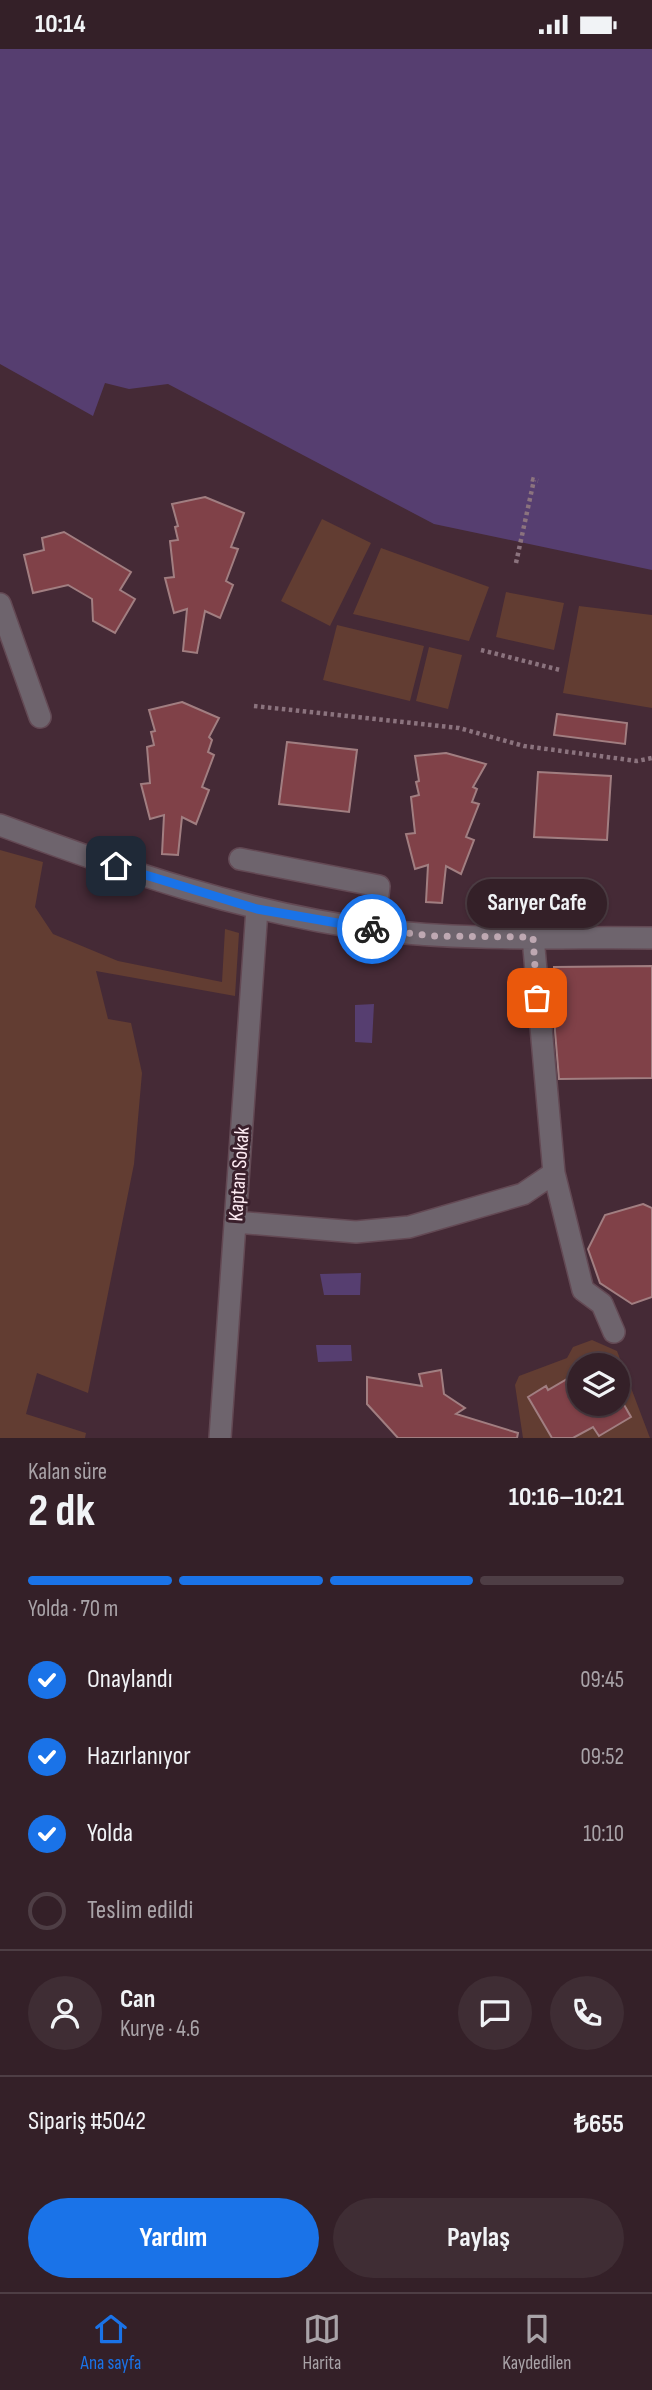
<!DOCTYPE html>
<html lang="tr">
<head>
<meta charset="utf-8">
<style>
	body { margin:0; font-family:"Sofia Sans Condensed",sans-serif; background:#3f2d34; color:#f1f3f6; height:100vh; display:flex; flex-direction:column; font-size:26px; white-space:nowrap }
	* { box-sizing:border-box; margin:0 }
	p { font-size:23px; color:#a9a3a8 }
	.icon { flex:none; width:38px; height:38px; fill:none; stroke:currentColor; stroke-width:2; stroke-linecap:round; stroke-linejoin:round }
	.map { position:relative; height:1389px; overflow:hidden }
	.sheet { display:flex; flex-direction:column; background:#342028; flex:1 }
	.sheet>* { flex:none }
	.fabs { position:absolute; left:567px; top:1304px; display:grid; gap:14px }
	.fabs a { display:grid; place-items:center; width:63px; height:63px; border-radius:50%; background:#342028; box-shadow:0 2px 5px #0004,0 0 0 2px #4e3e45; font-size:35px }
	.pin { position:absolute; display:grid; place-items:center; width:60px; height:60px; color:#fff; margin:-30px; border-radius:14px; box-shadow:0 4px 10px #0006 }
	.courier { position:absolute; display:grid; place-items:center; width:70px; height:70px; margin:-35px; border:5px solid #1a73e8; border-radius:50%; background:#fff; color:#222; box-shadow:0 2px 9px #0007 }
	.bubble { position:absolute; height:49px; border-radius:24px; background:#342028; box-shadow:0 2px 5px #0004,0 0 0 2px #4e3e45; font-size:23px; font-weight:700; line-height:49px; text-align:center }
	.headline em { font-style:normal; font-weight:700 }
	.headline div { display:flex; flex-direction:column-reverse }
	.headline { display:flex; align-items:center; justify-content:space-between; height:119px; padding:0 28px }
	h1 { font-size:46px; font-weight:700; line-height:52px }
	.bar { display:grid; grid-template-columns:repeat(4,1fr); gap:10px 7px; align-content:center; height:84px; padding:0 28px }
	.bar i { height:9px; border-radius:5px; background:#4e3e45 }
	.bar .current { background:#1a73e8 }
	.bar p { grid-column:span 4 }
	.line { display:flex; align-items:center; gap:18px; padding:0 28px; border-top:2px solid #4e3e45 }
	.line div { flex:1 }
	.round { display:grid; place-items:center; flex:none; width:74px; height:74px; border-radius:37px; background:#3f2d34 }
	ol { padding:0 28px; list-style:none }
	li { display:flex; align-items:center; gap:21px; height:77px }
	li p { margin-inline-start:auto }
	li .icon { padding:7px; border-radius:50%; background:#1a73e8; color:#fff; stroke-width:4 }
	li:last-child { color:#a9a3a8 }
	li i { width:38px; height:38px; border:4px solid #4e3e45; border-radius:50% }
	.cta { display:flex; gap:14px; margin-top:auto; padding:14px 28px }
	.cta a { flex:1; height:80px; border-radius:42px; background:#1a73e8; color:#fff; font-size:28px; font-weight:700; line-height:80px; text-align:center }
	.cta a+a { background:#3f2d34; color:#f1f3f6 }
	.status { display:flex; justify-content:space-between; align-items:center; height:49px; padding:0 35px; background:#342028; direction:ltr }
	.status svg { height:19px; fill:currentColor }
	.dock { display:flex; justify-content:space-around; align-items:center; height:98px; border-top:2px solid #4e3e45; background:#342028; font-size:19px; color:#a9a3a8 }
	.dock a { display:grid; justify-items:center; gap:4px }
	.dock .current { color:#1a73e8 }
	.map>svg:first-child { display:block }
	.green { fill:#623d32; fill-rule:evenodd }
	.water { fill:#563e70 }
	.building { fill:#804148; stroke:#a17e81; stroke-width:2 }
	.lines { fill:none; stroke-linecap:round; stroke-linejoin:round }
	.minor-casing { stroke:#634954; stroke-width:24 }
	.path { stroke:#8b737e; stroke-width:4.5; stroke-dasharray:3.5 3.5; stroke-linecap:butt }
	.minor { stroke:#6e646d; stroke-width:21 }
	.done { stroke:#bea8b2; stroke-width:7; stroke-dasharray:0 12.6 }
	.route { stroke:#1a73e8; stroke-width:9 }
	.labels { text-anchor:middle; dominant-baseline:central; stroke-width:6; stroke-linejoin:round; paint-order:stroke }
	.street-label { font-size:21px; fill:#ffecf4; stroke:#3a202c }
</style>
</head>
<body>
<div class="status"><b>10:14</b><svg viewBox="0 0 49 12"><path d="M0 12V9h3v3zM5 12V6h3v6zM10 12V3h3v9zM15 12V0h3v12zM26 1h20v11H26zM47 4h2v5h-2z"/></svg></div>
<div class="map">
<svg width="652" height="1389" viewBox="0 0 652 1389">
	<rect width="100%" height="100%" fill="#452a36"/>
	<!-- green -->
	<path class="green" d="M 322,470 L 371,494 L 330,577 L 281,552 Z
		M 381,499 L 489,538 L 469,592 L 353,565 Z
		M 506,543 L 564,554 L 554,601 L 496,588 Z
		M 579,557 L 652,566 L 652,659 L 563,644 Z
		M 337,576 L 424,597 L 410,652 L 323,631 Z
		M 429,598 L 462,606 L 448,660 L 416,652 Z
		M 0,801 L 43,813 L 35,858 L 53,885 L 118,912 L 222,933 L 225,880 L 239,884 L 235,947 L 96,922 L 108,970 L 131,974 L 142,1024 L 134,1115 L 88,1344 L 37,1324 L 26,1365 L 86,1384 L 85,1389 L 0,1389 Z
		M 592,1291 L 617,1302 L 650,1389 L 523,1389 L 515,1336 L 519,1327 L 567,1309 L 573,1298 ZM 579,1316 L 618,1316 L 618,1354 L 579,1354 Z"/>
	<!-- water -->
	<path class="water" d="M 0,0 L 652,0 L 652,521 L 434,475 L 168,335 L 129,340 L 105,334 L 93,367 L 0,315 Z
		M 374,955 L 372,994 L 355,993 L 355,956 Z
		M 361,1224 L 360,1246 L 324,1246 L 320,1225 Z
		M 316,1296 L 351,1296 L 352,1312 L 318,1313 Z"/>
	<!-- building -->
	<path class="building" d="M 205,448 L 244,464 L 231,498 L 238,500 L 226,532 L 233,536 L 220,569 L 205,562 L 197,604 L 183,602 L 187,560 L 174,564 L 165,529 L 174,528 L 170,492 L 178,491 L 175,478 L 178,477 L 172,455 Z
		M 64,483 L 131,523 L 120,541 L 135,550 L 115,584 L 93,572 L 92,550 L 68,536 L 33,544 L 24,506 L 44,501 L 42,489 Z
		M 182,653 L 219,669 L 209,688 L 212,691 L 208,703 L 214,706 L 202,738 L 209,741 L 196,775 L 182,768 L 178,806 L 162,805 L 164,766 L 150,770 L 141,735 L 150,734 L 147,698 L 154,696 L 151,683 L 155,682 L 149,661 Z
		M 557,665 L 627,674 L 625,695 L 554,686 Z
		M 287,693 L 357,701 L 349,763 L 279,755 Z
		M 446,704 L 486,715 L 473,738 L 477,740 L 472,753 L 479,755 L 466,788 L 474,791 L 461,825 L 446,817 L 442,854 L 426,853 L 428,816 L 415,820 L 406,785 L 415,784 L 411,748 L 419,746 L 416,733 L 419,732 L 415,707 Z
		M 538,723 L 611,727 L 607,791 L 534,788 Z
		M 652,917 L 652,1029 L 559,1030 L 555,982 L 554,918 Z
		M 643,1155 L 652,1159 L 652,1248 L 632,1255 L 600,1234 L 588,1200 L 605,1166 Z
		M 441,1321 L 444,1345 L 465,1359 L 456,1365 L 518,1384 L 517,1389 L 398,1389 L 367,1355 L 367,1328 L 422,1337 L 419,1325 Z
		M 579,1323 L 579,1354 L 623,1354 L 631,1368 L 599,1387 L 593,1378 L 573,1389 L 552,1389 L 528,1348 L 546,1337 L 548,1341 Z"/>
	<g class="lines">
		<defs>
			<path id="minor" d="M 0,555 L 40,668
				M 0,776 C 122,821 247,865 377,881 C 468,892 560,888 652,889
				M 240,810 L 379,837 L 374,881
				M 533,888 L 554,1124 L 583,1241 L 602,1255 L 614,1283
				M 235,1173 L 356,1183 L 409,1178 L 523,1145 L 554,1124
				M 220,1389 L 257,860"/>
		</defs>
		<!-- minor casing -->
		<use href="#minor" class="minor-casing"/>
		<!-- path -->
		<path class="path" d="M 531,430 L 538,432
			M 516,514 L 534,431
			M 481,601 L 560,621
			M 254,657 L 459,679 L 524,697 L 637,712 L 652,709"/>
		<!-- minor -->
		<use href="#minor" class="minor"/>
	</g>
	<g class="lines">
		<!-- done -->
		<path class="done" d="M 372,880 L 433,887 L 533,888 L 537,949"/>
		<!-- route -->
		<path class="route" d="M 116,817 L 257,860 L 372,880"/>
	</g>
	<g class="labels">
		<!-- street labels -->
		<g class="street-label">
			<text transform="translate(239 1125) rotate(-86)">Kaptan Sokak</text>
		</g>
	</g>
</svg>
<div class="fabs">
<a><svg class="icon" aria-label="layers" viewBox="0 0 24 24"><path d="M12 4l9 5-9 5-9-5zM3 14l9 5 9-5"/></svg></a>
</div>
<div class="pin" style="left:537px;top:949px;background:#ea580c"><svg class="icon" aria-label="bag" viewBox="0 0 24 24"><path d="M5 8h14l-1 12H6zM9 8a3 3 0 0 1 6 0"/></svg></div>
<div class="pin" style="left:116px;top:817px;background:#1f2937"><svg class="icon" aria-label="home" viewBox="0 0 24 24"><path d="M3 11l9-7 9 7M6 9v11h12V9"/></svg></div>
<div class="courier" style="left:372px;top:880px"><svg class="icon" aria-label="bike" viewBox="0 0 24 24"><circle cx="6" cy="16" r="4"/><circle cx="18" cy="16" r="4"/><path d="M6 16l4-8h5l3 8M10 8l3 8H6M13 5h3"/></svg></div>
<div class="bubble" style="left:467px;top:830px;width:140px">Sarıyer Cafe</div>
</div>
<section class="sheet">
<div class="headline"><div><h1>2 dk</h1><p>Kalan süre</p></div><em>10:16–10:21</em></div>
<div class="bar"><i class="current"></i><i class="current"></i><i class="current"></i><i></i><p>Yolda · 70 m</p></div>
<ol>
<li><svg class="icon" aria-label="check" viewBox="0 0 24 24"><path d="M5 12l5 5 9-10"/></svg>Onaylandı<p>09:45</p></li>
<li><svg class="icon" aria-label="check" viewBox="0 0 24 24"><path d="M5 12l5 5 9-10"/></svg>Hazırlanıyor<p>09:52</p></li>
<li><svg class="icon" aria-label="check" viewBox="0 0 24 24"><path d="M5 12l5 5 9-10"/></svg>Yolda<p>10:10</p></li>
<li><i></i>Teslim edildi</li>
</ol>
<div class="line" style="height:126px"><a class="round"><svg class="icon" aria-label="person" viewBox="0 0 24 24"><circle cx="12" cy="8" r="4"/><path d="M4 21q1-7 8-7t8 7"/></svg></a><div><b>Can</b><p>Kurye · 4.6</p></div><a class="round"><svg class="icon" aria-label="chat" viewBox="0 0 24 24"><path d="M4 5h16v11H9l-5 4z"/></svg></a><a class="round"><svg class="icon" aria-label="phone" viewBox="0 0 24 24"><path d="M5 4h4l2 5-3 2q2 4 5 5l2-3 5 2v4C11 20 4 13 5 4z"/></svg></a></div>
<div class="line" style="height:91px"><div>Sipariş #5042</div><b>₺655</b></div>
<div class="cta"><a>Yardım</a><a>Paylaş</a></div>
</section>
<nav class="dock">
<a class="current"><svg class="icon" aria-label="home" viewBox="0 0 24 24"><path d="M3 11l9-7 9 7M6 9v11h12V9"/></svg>Ana sayfa</a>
<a><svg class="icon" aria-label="map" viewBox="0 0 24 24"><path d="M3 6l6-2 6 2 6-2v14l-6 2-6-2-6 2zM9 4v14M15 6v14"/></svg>Harita</a>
<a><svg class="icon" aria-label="saved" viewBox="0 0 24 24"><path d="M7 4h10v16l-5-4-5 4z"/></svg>Kaydedilen</a>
</nav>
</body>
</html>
